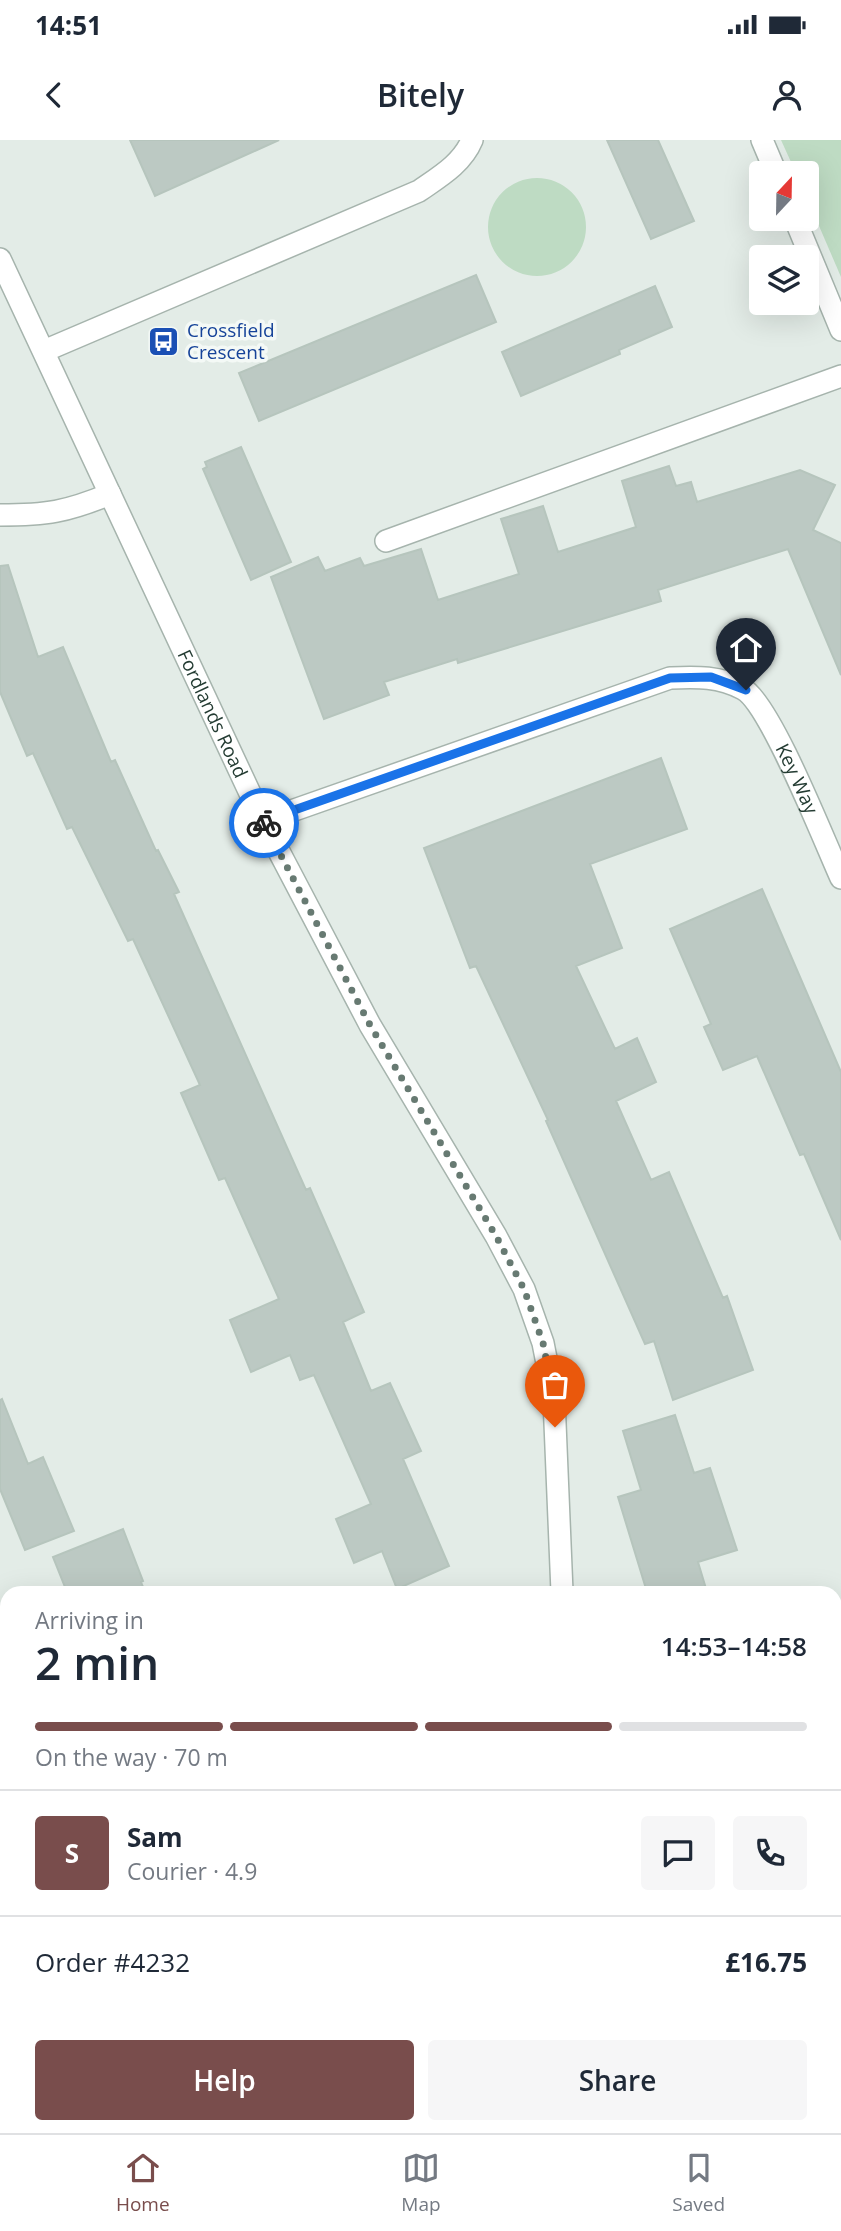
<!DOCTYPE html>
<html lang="en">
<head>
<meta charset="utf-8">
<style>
	body { margin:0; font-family:"Open Sans",sans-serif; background:#f6f6f7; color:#1f2937; height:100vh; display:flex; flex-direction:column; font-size:26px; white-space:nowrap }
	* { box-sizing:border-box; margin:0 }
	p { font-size:23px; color:#747a83 }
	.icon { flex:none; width:38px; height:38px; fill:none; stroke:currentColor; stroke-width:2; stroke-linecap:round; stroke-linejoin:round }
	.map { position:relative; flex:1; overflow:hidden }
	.panel { position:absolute; left:0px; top:1446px; width:842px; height:548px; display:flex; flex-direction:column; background:#fff; border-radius:21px 21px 0 0; box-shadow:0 7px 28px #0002 }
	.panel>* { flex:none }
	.needle { width:46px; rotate:22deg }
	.buttons { position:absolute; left:749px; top:21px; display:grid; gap:14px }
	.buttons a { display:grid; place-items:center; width:70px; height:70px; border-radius:7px; background:#fff; box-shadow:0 7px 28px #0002; font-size:35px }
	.pin { position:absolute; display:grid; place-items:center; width:60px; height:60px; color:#fff; margin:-72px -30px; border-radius:50% 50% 50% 0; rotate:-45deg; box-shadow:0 0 7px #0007 }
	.pin .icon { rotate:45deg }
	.courier { position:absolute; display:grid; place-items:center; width:70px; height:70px; margin:-35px; border:5px solid #1a73e8; border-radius:50%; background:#fff; color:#222; box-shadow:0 2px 9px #0007 }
	.head em { font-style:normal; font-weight:600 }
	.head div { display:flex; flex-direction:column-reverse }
	.head { display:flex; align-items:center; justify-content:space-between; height:119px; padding:0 35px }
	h1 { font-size:46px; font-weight:600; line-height:52px }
	.bar { display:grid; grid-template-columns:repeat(4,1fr); gap:10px 7px; align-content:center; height:84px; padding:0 35px }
	.bar i { height:9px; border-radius:5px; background:#e0e1e3 }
	.bar .current { background:#794d4c }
	.bar p { grid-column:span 4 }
	.line { display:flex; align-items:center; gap:18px; padding:0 35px; border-top:2px solid #e0e1e3 }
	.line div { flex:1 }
	.round { display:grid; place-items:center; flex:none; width:74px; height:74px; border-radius:7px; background:#f6f6f7 }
	.cta { display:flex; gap:14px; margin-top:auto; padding:14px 35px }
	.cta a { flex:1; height:80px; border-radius:7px; background:#794d4c; color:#fff; font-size:28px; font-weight:600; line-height:80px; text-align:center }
	.cta a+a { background:#f6f6f7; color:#1f2937 }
	.status { display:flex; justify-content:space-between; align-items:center; height:49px; padding:0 35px; background:#fff; direction:ltr }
	.status svg { height:19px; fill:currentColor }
	header { display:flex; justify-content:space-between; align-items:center; height:91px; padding:0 35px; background:#fff; font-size:32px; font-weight:600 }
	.menu { display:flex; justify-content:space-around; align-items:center; height:98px; border-top:2px solid #e0e1e3; background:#fff; font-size:19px; color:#747a83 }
	.menu a { display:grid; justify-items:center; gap:4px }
	.menu .current { color:#794d4c }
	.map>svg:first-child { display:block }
	.green { fill:#bedbc3 }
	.building { fill:#bcc9c3; stroke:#b6c5bd; stroke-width:2 }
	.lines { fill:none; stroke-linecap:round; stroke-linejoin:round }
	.lane-casing { stroke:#a6b4ad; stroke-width:24 }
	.street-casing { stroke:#a6b4ad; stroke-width:24 }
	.lane { stroke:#fff; stroke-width:21 }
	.street { stroke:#fff; stroke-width:21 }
	.done { stroke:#677a72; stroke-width:7; stroke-dasharray:0 12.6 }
	.route { stroke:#1a73e8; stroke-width:9 }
	.labels { text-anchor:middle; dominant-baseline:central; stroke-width:7; stroke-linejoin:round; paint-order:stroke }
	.transit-label { font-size:19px; fill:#164399; stroke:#f4f9f6; text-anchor:start }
	.street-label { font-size:19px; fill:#243c33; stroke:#f4f9f6 }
</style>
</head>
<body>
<div class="status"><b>14:51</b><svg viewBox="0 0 49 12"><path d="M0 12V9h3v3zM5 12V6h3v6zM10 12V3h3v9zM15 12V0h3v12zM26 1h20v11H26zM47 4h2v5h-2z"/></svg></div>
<header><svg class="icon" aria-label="back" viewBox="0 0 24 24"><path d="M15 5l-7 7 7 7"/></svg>Bitely<svg class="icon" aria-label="person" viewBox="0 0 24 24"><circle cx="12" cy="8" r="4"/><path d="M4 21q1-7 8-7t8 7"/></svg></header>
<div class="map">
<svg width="841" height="1993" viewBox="0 0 841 1993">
	<rect width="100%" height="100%" fill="#e3ece7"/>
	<!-- green -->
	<path class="green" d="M 781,0 L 841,0 L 841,137 L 807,58 L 807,33 L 796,33 Z
		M488 87a49 49 0 1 1 98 0a49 49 0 1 1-98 0Z"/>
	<!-- building -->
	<path class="building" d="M 130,0 L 279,0 L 155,56 Z
		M 607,0 L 658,0 L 694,81 L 651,99 Z
		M 476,135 L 496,182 L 259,281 L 239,233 Z
		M 655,146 L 672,187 L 619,210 L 620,214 L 521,256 L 502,212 Z
		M 241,307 L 291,422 L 251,440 L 203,329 L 207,327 L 205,322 Z
		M 669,326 L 676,346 L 691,342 L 697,362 L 800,330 L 835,345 L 813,390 L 841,403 L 841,535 L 788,409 L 658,450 L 661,461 L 458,523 L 457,519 L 384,542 L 389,555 L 324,579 L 271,437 L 318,417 L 325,431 L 360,418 L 364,426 L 421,409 L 438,460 L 519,434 L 501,379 L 543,366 L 558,412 L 636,387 L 622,341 Z
		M 8,425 L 38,517 L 63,507 L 111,622 L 115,620 L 156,711 L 158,710 L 179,752 L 174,754 L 306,1050 L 310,1048 L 334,1103 L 364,1172 L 343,1182 L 371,1251 L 390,1243 L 421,1311 L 403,1319 L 449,1426 L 397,1449 L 382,1411 L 354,1423 L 336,1379 L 371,1364 L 314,1235 L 300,1240 L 290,1215 L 251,1232 L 230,1180 L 279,1159 L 225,1038 L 219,1040 L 181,953 L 200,945 L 133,799 L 128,801 L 72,687 L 67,689 L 33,613 L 27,616 L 0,552 L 0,426 Z
		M 661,618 L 687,689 L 590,724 L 622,808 L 576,826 L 615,909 L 637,898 L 656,942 L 616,961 L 651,1040 L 669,1032 L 723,1158 L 727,1156 L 753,1230 L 673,1260 L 654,1201 L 645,1204 L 546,981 L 548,980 L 476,826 L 470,828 L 424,708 Z
		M 762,749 L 841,932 L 841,1100 L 804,1014 L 800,1015 L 757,916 L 723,930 L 704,887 L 711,884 L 670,789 Z
		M 2,1259 L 28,1324 L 43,1317 L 74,1391 L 25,1410 L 0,1349 L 0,1260 Z
		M 675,1275 L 694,1333 L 710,1328 L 737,1410 L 698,1422 L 707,1452 L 647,1452 L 618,1357 L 641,1350 L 623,1291 Z
		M 123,1389 L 143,1441 L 141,1442 L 145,1452 L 67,1452 L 53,1417 Z"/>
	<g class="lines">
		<defs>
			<path id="lane" d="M 762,0 L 776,33
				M 795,79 L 841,190
				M 386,401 L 841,236"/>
			<g id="street">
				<path id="s1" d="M 0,119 L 263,681 L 370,885 L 496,1096 L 524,1149 L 543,1203 L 554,1259 L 562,1452"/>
				<path d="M 44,211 L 419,51 C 439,37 462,24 472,0"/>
				<path d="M 0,375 C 47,375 66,372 110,354"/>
				<path id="s2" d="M 263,681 L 670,538 C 697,537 719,536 743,549 C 770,563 825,703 841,738"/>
				<path d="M 0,1536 L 7,1553"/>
				<path d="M 0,1636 L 7,1633"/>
				<path d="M 835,1870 L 841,1866"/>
				<path d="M 580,1986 L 581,1993"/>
				<path d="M 251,1993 L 262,1986"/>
				<path d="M 642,1993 L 652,1986"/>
			</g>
		</defs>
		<!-- lane casing -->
		<use href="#lane" class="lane-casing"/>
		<!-- street casing -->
		<use href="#street" class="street-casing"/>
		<!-- lane -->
		<use href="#lane" class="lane"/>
		<!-- street -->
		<use href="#street" class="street"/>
	</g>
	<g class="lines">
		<!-- done -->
		<path class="done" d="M 264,683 L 370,885 L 496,1096 L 524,1149 L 543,1203 L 554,1259 L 555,1287"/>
		<!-- route -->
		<path class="route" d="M 264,683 L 263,681 L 670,538 L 711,537 L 746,550"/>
	</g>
	<!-- icons -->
	<defs>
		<symbol id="bus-square" viewBox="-11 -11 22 22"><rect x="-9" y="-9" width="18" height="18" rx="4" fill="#1a4fb4" stroke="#f4f9f6"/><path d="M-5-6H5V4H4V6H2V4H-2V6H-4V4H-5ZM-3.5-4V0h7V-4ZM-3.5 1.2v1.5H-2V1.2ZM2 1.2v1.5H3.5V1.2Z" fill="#fff"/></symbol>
	</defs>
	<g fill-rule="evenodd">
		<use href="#bus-square" x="146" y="184" width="35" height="35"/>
	</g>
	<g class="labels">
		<!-- transit labels -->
		<g class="transit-label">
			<text x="187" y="190">Crossfield<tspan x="187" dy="22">Crescent</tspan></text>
		</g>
		<!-- street labels -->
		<g class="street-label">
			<text stroke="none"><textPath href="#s1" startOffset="502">Fordlands Road</textPath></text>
			<text stroke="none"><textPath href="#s2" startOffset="612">Key Way</textPath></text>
		</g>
	</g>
</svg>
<div class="buttons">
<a><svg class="needle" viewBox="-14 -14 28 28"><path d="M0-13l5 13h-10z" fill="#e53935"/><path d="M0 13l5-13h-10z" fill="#747a83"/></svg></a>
<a><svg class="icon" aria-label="layers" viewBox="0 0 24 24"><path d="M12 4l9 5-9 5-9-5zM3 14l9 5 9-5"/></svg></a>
</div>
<div class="pin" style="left:555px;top:1287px;background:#ea580c"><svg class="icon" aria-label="bag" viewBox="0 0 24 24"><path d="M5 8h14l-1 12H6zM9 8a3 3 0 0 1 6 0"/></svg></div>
<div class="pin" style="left:746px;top:550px;background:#1f2937"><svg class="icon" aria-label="home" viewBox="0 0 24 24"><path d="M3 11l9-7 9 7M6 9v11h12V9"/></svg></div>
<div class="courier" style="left:264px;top:683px"><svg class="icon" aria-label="bike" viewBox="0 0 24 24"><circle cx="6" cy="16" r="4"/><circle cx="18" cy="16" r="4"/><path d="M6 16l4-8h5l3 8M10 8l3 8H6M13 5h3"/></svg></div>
<section class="panel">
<div class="head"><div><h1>2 min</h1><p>Arriving in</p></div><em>14:53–14:58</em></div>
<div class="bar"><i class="current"></i><i class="current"></i><i class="current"></i><i></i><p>On the way · 70 m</p></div>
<div class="line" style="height:126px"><b class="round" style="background:#794d4c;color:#fff">S</b><div><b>Sam</b><p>Courier · 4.9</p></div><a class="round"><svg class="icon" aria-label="chat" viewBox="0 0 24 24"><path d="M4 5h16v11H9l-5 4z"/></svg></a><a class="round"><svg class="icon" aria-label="phone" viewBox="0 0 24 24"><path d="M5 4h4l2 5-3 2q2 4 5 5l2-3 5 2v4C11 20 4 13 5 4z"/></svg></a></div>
<div class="line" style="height:91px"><div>Order #4232</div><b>£16.75</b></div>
<div class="cta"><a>Help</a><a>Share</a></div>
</section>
</div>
<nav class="menu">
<a class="current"><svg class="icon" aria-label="home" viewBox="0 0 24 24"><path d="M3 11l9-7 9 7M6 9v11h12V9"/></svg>Home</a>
<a><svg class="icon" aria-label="map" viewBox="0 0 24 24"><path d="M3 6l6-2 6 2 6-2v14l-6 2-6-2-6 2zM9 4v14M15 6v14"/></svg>Map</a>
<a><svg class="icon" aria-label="saved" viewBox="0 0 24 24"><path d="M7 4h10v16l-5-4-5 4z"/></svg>Saved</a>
</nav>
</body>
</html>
